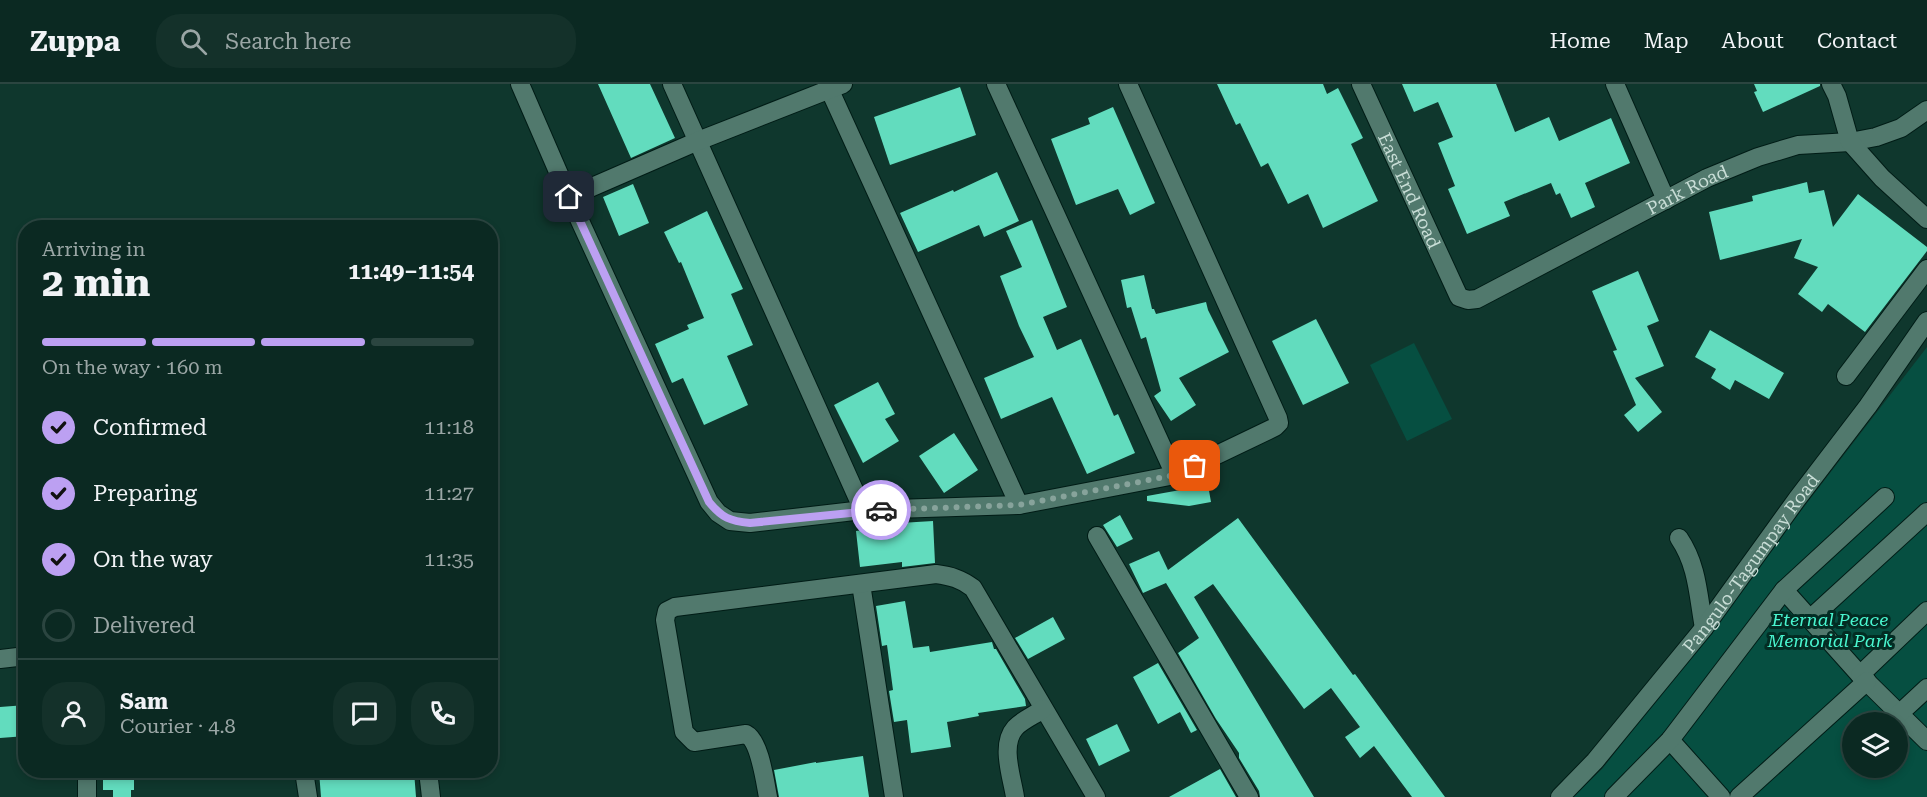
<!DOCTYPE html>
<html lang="en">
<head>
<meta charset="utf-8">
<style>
	body { margin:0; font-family:"Roboto Serif",serif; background:#14312a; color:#f1f3f6; height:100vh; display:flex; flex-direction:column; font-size:22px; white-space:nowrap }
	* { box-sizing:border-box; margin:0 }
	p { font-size:20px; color:#9aa6a5 }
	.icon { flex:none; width:33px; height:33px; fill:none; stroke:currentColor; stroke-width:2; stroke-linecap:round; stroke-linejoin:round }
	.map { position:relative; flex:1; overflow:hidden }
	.sheet { position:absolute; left:18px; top:136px; width:480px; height:558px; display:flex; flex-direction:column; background:#0b2922; border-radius:24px; box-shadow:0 3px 9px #0003,0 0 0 2px #2b4540 }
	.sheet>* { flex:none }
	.buttons { position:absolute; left:1842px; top:628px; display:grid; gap:12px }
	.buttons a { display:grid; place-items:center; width:66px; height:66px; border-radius:50%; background:#0b2922; box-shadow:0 3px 9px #0003,0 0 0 2px #2b4540; font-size:30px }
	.pin { position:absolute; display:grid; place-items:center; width:51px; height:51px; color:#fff; margin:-26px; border-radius:12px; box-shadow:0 3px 9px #0006 }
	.courier { position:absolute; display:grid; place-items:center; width:60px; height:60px; margin:-30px; border:4px solid #bca0f2; border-radius:50%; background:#fff; color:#222; box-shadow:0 2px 8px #0007 }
	.summary em { font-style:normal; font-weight:700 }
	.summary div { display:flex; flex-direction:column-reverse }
	.summary { display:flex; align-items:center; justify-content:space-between; height:102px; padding:0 24px }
	h1 { font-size:39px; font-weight:700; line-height:45px }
	.bar { display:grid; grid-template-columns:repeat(4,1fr); gap:9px 6px; align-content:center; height:72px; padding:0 24px }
	.bar i { height:8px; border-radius:4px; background:#2b4540 }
	.bar .current { background:#bca0f2 }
	.bar p { grid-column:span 4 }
	.line { display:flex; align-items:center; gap:15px; padding:0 24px; border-top:2px solid #2b4540 }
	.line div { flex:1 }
	.round { display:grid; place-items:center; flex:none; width:63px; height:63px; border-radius:24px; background:#14312a }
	ol { padding:0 24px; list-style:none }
	li { display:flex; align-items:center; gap:18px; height:66px }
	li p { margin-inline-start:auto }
	li .icon { padding:6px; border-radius:50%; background:#bca0f2; color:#111; stroke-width:4 }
	li:last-child { color:#9aa6a5 }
	li i { width:33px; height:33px; border:3px solid #2b4540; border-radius:50% }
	header { display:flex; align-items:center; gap:36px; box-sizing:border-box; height:84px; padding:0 30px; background:#0b2922; border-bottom:2px solid #2b4540 }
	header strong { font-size:28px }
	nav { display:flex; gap:33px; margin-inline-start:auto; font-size:21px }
	.search { width:420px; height:54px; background:#14312a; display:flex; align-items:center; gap:15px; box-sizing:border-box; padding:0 21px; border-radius:24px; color:#9aa6a5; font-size:22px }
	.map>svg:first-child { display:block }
	.green { fill:#064f41; fill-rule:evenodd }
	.building { fill:#62dcbe }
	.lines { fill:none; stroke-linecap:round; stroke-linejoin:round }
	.minor-casing { stroke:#001c16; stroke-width:20 }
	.minor { stroke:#51796d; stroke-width:18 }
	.done { stroke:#87a39b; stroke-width:6; stroke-dasharray:0 10.8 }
	.route { stroke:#bca0f2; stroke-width:8 }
	.labels { text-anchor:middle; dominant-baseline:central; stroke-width:6; stroke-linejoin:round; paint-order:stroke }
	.street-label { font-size:18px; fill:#c8ddd6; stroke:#032c23 }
	.park-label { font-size:18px; font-style:italic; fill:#49f5cf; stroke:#032c23 }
</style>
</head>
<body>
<header>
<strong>Zuppa</strong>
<div class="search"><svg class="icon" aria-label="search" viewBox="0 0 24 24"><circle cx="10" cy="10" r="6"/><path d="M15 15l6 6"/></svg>Search here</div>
<nav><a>Home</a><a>Map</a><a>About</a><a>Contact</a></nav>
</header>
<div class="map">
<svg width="1927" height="713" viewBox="0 0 1927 713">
	<rect width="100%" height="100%" fill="#0f372d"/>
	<!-- green -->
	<path class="green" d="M 1414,259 L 1452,335 L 1407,357 L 1370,281 Z
		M 1927,263 L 1927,713 L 1573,713 L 1603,684 ZM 1852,639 L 1898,639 L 1898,684 L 1852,684 Z"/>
	<!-- building -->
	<path class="building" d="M 598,0 L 650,0 L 675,54 L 631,74 Z
		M 1217,0 L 1323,0 L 1327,10 L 1338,4 L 1363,54 L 1351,60 L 1378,117 L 1323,144 L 1308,110 L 1288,120 L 1268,79 L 1261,83 L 1240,39 L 1236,41 Z
		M 1402,0 L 1496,0 L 1515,48 L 1549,33 L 1559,57 L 1611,34 L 1630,79 L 1585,99 L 1595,123 L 1571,134 L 1560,109 L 1556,111 L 1551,99 L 1504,118 L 1510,132 L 1467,150 L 1448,105 L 1455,102 L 1438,59 L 1453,53 L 1438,18 L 1414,28 Z
		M 1754,0 L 1820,0 L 1820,2 L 1763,28 L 1754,8 L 1757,7 Z
		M 960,3 L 976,51 L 890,81 L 874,33 Z
		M 1113,23 L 1155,119 L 1130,131 L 1118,105 L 1076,121 L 1051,55 L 1090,40 L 1088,34 Z
		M 997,88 L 1019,137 L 984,153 L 979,141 L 918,168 L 900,129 L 953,106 L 954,108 Z
		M 1807,98 L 1809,109 L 1824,106 L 1833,143 L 1858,110 L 1927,163 L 1927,167 L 1865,248 L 1828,220 L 1822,228 L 1798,210 L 1818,183 L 1794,174 L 1802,155 L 1720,176 L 1709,128 L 1753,117 L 1752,112 Z
		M 633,100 L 649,139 L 619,152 L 603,113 Z
		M 707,127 L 743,205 L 731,210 L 753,261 L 727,272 L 748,321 L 704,341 L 683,294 L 672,299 L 655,260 L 689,245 L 687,241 L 704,234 L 681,178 L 679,179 L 664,148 Z
		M 1032,136 L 1067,223 L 1043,233 L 1057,266 L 1081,255 L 1114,332 L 1118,330 L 1135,369 L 1087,390 L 1052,313 L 1001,335 L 984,294 L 1034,273 L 1019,242 L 1000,192 L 1022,183 L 1006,147 Z
		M 1638,187 L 1659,237 L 1647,242 L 1664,282 L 1635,294 L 1662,328 L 1638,348 L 1624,331 L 1636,321 L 1613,267 L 1617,266 L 1592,207 Z
		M 1144,191 L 1152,225 L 1154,225 L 1156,230 L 1206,218 L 1208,226 L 1229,268 L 1179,294 L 1196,321 L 1171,337 L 1154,312 L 1161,307 L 1146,253 L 1141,255 L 1131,223 L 1127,224 L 1121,196 Z
		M 1316,235 L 1349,299 L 1303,321 L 1272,257 Z
		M 1710,246 L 1784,289 L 1769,315 L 1735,296 L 1730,306 L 1711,294 L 1716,285 L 1695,273 Z
		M 878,298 L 895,330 L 885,335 L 899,357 L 863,379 L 834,321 Z
		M 954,349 L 978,386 L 944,409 L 919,372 Z
		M 1208,401 L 1211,418 L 1189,422 L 1147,417 L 1147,412 Z
		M 1120,431 L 1133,455 L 1117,463 L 1103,441 Z
		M 1238,434 L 1353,591 L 1355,590 L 1445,713 L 1412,713 L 1374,662 L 1360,674 L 1345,653 L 1360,643 L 1331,604 L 1304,625 L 1213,500 L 1194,513 L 1314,713 L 1260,713 L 1259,707 L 1239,674 L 1239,669 L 1216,635 L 1178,569 L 1199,554 L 1166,499 L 1143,509 L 1129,480 L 1159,467 L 1168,486 Z
		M 933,437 L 935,479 L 902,483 L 902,478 L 860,483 L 856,447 L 900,441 L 900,439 Z
		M 905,517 L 913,564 L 929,562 L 930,568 L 992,558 L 994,565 L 996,565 L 1025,615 L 1026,622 L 978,629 L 979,632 L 947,638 L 951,663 L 911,669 L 907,636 L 894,638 L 889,607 L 893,606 L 887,561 L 882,562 L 876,522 Z
		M 1053,533 L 1065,555 L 1028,575 L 1015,554 Z
		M 1158,579 L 1197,646 L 1191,649 L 1180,628 L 1158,640 L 1133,593 Z
		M 26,621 L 26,652 L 0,654 L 0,623 Z
		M 1117,640 L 1130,667 L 1099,682 L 1086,655 Z
		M 863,672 L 869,713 L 779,713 L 774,686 L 816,678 L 816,679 Z
		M 1220,685 L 1236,713 L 1169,713 Z
		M 103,687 L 134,687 L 134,706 L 131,706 L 131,713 L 113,713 L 113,706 L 103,706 Z
		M 319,687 L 414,687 L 416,713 L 321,713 Z"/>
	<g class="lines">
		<defs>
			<g id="minor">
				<path d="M 520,0 L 569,113 L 709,418 L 718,429 L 730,437 L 750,439 L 863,426 L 1019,421"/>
				<path d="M 672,0 L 863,426"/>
				<path d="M 827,0 L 1019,421 L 1175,391 L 1275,343 L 1279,339 L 1278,334 L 1128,0"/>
				<path d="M 996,0 L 1175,391"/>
				<path id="s1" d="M 1361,0 L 1459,213 L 1468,216 L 1477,215 L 1707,94 L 1758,73 L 1798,61 L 1850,58 L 1876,53 L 1901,44 L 1927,26"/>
				<path d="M 1615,0 L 1666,116"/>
				<path d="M 1831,0 L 1837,12 L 1850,58 L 1882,94 L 1927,135"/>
				<path d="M 569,113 L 698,57 L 843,0"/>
				<path d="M 1846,292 L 1927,185"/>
				<path d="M 1097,452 L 1249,713"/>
				<path d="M 1679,454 C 1698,482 1698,512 1704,544"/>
				<path d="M 861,500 L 894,713"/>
				<path d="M 1784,506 L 1860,591 L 1927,657"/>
				<path d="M 1810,535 L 1927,428"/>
				<path d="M 0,575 L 26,572"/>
				<path d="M 1860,591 L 1927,527"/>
				<path d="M 1899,630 L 1927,604"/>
				<path d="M 1670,656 L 1721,713"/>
				<path d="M 87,687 L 87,713"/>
				<path d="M 304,687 L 308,713"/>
				<path d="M 428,687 L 431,713"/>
				<path d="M 768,713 C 765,698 760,657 746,650 L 694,658 L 684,648 L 665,536 L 667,527 L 675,523 L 936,490 C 951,492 961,495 973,504 L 1096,713"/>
				<path d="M 1015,713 C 1012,693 1000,661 1015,644 C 1022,636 1035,631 1043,625"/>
				<path id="s2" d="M 1560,713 L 1595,677 L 1704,544 L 1797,415 L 1868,322 L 1927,237"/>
				<path d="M 1614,713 L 1670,656 L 1784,506 L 1885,413"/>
				<path d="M 1739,713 L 1867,597"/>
			</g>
		</defs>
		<!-- minor casing -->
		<use href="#minor" class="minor-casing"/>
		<!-- minor -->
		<use href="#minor" class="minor"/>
	</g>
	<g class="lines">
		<!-- done -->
		<path class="done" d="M 881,426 L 1019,421 L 1175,391 L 1195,382"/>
		<!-- route -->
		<path class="route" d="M 569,113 L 709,418 C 722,434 730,437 750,439 L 881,426"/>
	</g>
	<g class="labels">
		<!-- street labels -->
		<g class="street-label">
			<text stroke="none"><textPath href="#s1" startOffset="490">Park Road</textPath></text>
			<text stroke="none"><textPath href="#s1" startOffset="117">East End Road</textPath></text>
			<text stroke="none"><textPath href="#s2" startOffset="302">Pangulo-Tagumpay Road</textPath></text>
		</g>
		<!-- park labels -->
		<g class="park-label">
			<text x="1830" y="535">Eternal Peace<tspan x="1830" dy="21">Memorial Park</tspan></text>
		</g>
	</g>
</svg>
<div class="buttons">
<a><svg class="icon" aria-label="layers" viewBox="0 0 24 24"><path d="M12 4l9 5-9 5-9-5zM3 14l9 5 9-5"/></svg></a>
</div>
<div class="pin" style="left:1195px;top:382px;background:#ea580c"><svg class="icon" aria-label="bag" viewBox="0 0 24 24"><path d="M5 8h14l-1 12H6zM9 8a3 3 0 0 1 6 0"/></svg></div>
<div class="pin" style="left:569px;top:113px;background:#1f2937"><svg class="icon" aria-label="home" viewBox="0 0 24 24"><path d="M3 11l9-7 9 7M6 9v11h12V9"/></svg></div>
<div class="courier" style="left:881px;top:426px"><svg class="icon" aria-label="car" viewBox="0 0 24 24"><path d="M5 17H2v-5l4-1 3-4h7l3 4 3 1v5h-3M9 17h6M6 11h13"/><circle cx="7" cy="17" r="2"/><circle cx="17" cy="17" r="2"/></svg></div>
<section class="sheet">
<div class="summary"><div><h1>2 min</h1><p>Arriving in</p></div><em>11:49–11:54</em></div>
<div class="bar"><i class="current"></i><i class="current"></i><i class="current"></i><i></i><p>On the way · 160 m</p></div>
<ol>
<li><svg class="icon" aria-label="check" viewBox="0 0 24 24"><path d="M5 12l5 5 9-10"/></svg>Confirmed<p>11:18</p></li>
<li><svg class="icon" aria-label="check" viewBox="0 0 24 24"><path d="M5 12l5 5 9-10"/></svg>Preparing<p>11:27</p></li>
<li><svg class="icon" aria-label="check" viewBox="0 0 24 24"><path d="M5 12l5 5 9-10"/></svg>On the way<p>11:35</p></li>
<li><i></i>Delivered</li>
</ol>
<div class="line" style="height:108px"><a class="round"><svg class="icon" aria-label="person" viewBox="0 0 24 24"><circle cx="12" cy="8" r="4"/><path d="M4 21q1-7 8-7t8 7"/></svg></a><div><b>Sam</b><p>Courier · 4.8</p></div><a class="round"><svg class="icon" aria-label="chat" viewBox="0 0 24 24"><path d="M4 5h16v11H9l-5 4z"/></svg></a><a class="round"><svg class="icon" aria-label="phone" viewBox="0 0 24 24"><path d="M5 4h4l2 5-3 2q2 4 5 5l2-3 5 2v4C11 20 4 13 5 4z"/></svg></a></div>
</section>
</div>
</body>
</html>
